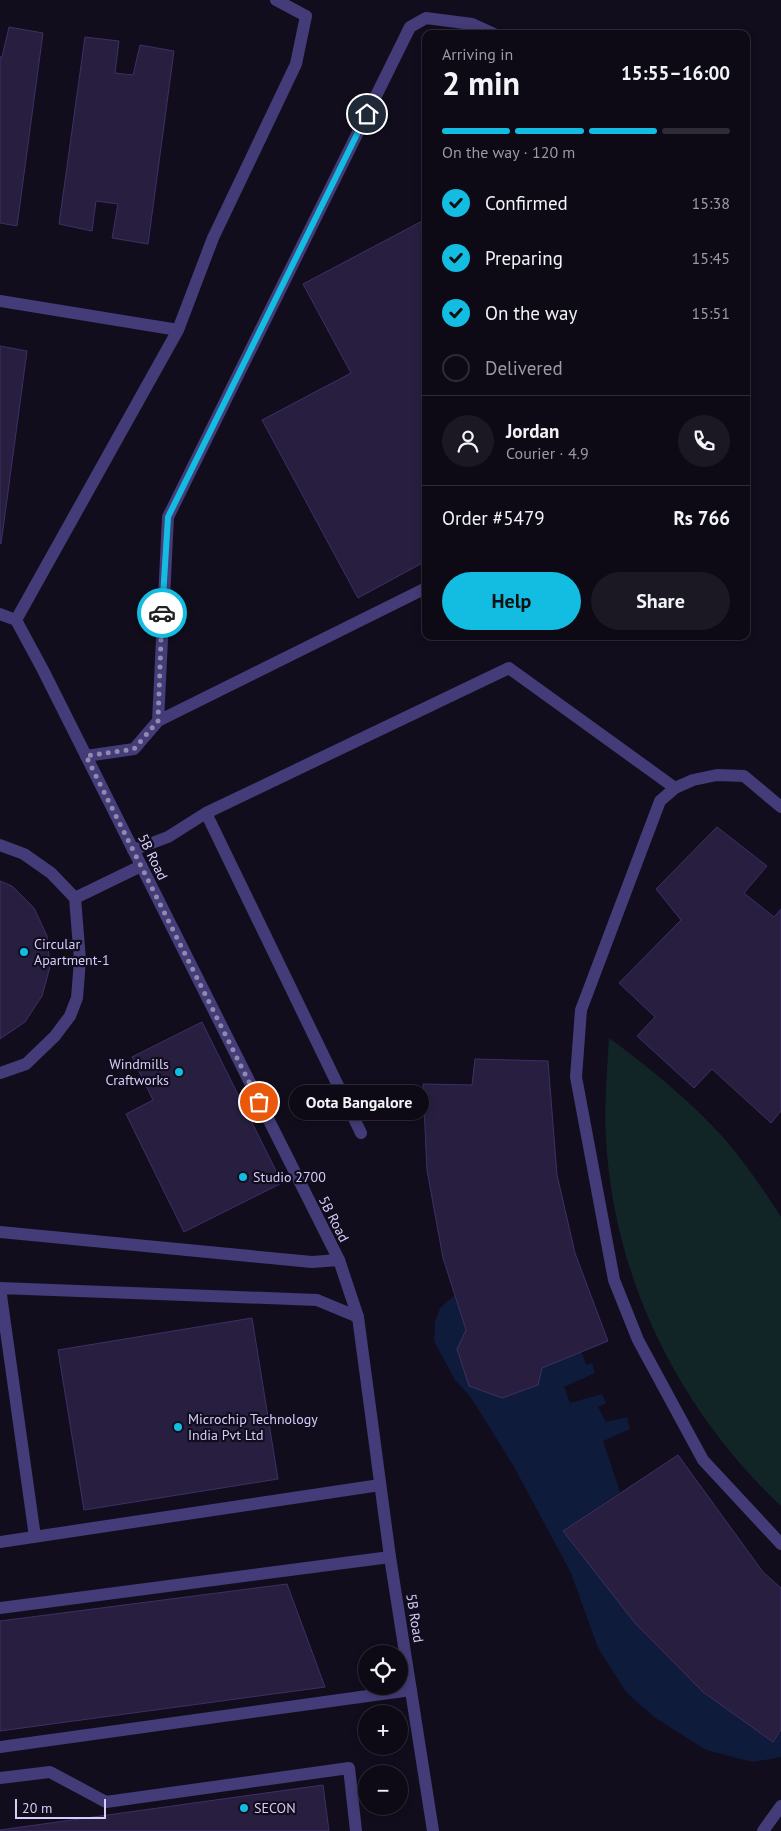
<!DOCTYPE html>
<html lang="en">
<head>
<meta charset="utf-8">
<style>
	body { margin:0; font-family:"PT Sans",sans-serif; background:#1b1823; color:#f1f3f6; height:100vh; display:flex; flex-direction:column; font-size:19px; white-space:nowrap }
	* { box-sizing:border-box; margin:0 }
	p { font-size:16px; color:#9a9aa1 }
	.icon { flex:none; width:28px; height:28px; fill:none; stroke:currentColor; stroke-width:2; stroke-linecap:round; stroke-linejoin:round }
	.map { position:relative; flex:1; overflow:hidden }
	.details { position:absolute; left:422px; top:30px; width:328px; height:610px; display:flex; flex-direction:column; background:#0d0a16; border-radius:10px; box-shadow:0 2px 8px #0003,0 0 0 1px #2d2b35 }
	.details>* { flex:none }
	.buttons { position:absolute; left:358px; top:1645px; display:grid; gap:10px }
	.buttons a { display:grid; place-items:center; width:50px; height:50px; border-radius:50%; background:#0d0a16; box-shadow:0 2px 8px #0003,0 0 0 1px #2d2b35; font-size:25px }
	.scale { position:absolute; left:15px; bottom:12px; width:91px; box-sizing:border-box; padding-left:5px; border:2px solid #d6cdfb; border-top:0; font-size:14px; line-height:18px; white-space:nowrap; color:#d6cdfb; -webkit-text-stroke:4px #110d1d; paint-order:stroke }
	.pin { position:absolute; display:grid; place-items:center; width:42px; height:42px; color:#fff; margin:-21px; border:2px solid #fff; border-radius:50%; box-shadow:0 1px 5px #0007 }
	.courier { position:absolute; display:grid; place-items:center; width:50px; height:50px; margin:-25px; border:4px solid #13bce1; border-radius:50%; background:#fff; color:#222; box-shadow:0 1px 6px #0007 }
	.bubble { position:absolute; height:35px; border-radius:18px; background:#0d0a16; box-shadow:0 2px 8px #0003,0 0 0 1px #2d2b35; font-size:16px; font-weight:600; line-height:35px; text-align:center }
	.overview em { font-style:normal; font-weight:600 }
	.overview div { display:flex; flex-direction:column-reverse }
	.overview { display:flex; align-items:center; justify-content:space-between; height:85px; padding:0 20px }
	h1 { font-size:32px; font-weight:600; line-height:38px }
	.bar { display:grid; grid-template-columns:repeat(4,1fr); gap:8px 5px; align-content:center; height:60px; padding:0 20px }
	.bar i { height:6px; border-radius:4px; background:#2d2b35 }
	.bar .current { background:#13bce1 }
	.bar p { grid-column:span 4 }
	.line { display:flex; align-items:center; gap:12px; padding:0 20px; border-top:1px solid #2d2b35 }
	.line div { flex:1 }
	.round { display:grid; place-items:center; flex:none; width:52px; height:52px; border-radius:26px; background:#1b1823 }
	ol { padding:0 20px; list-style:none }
	li { display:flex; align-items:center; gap:15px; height:55px }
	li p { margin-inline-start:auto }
	li .icon { padding:5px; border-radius:50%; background:#13bce1; color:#111; stroke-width:4 }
	li:last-child { color:#9a9aa1 }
	li i { width:28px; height:28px; border:2px solid #2d2b35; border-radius:50% }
	.action { display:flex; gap:10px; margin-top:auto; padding:10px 20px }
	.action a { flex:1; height:58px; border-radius:30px; background:#13bce1; color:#111; font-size:20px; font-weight:600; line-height:58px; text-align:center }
	.action a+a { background:#1b1823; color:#f1f3f6 }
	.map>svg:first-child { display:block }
	.green { fill:#112526 }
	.water { fill:#0f1b3b }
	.building { fill:#281f40; stroke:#3e2f66 }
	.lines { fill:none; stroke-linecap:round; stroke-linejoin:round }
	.lane { stroke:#433c78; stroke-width:12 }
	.street { stroke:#433c78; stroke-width:12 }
	.done { stroke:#918aad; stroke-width:5; stroke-dasharray:0 9 }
	.route { stroke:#13bce1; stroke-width:6 }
	.poi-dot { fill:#13bce1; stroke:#110d1d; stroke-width:2 }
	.labels { text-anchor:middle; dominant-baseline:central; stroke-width:4.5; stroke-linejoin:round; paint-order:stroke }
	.street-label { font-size:14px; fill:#d6cdfb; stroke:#110d1d }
	.poi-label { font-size:14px; fill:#d6cdfb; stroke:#110d1d; text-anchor:start }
</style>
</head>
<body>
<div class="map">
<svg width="781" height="1831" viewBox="0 0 781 1831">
	<rect width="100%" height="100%" fill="#110d1d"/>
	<!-- green -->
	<path class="green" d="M 609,1038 C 650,1068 688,1099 722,1136 C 744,1161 763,1189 781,1217 L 781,1506 C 680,1411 614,1280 606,1140 C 604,1106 607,1072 609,1038 Z"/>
	<!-- water -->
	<path class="water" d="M 455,1295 L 466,1330 L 457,1349 L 469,1386 L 502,1398 L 538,1385 L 542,1368 L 582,1352 L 586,1365 L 592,1363 L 595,1373 L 564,1387 L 570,1403 L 602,1394 L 606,1403 L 598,1407 L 606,1422 L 627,1417 L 630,1429 L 603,1441 L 620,1492 L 563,1531 L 635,1623 L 703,1692 L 773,1742 L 781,1732 L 781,1757 L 753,1762 L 706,1750 L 654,1717 L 626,1692 L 598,1648 L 571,1573 L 513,1465 L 470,1396 L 455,1380 L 434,1341 L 435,1322 L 440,1308 Z"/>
	<!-- building -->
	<path class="building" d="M 9,27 L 43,33 L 17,226 L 0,223 L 0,57 L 2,57 Z
		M 85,37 L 119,41 L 115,73 L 133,75 L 140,45 L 174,51 L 148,244 L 112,238 L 118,204 L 96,201 L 92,231 L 59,224 Z
		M 426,219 L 426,561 L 358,598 L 262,420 L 351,373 L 303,284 Z
		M 0,346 L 27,351 L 1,544 L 0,543 Z
		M 717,827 L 767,866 L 744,893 L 774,917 L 781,909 L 781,1111 L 771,1123 L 712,1069 L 694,1088 L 637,1036 L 655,1017 L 619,983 L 681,920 L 656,889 Z
		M 0,881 L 12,886 L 34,908 L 47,936 L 50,967 L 42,996 L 25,1022 L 0,1039 Z
		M 202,1022 L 282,1183 L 184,1232 L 126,1114 L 153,1100 L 132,1057 Z
		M 475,1059 L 548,1061 L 557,1175 L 575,1253 L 608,1341 L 542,1368 L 538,1385 L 502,1398 L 469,1386 L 457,1349 L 466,1330 L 443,1258 L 427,1170 L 423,1084 L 472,1085 Z
		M 252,1318 L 278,1479 L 84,1510 L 58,1350 Z
		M 678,1455 L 763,1572 L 781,1588 L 781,1730 L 773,1742 L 703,1692 L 635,1623 L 563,1531 Z
		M 287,1584 L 325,1687 L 0,1731 L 0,1621 Z
		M 323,1785 L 329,1831 L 0,1831 L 0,1830 Z"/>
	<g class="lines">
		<!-- lane -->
		<path class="lane" d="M 158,721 L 168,517 L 410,27 L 426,18 L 472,24 L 494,34
			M 86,756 L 134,749 L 158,721 L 426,588
			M 781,807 L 744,776 L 717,775 L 693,780 L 675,788 L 660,801 L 581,1010 L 576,1077 L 614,1280 L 638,1340 L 703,1460 L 781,1544
			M 206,813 L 361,1133
			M 0,845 L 24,854 L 51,873 L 75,898 L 80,960 L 77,998 L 70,1016 L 55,1036 L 26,1064 L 0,1073
			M 133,850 L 168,837 L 206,813 L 509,668 L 675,788
			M 75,898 L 141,866
			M 0,1232 L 312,1262 L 339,1260
			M 0,1288 L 317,1300 L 358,1317
			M 0,1288 L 35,1537
			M 0,1542 L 380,1485
			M 0,1608 L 390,1557
			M 0,1747 L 411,1690
			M 0,1778 L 50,1772 L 106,1802 L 349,1768 L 356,1831
			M 763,1831 L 781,1806"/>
		<!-- street -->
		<path class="street" d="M 0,301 L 178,330
			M 0,614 L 16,620
			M 16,620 L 43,670 L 339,1260 L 358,1317 L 390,1557 L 433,1831
			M 16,620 L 178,330 L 213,238 L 296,64 L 306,16 L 276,0"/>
	</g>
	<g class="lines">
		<!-- done -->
		<path class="done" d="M 162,613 L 158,721 L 134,749 L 86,756 L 259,1102"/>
		<!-- route -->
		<path class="route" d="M 162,613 L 168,517 L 367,114"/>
	</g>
	<!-- markers -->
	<g class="poi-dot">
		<circle cx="24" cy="952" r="5"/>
		<circle cx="179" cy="1072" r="5"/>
		<circle cx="243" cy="1177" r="5"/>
		<circle cx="178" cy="1427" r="5"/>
		<circle cx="244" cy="1808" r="5"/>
	</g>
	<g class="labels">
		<!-- street labels -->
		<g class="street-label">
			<text transform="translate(153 857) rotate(64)">5B Road</text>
			<text transform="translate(334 1219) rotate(63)">5B Road</text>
			<text transform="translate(415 1618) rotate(81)">5B Road</text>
		</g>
		<!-- poi labels -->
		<g class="poi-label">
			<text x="34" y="944">Circular<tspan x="34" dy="16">Apartment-1</tspan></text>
			<text x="169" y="1064" text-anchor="end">Windmills<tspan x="169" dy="16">Craftworks</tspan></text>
			<text x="253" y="1177">Studio 2700</text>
			<text x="188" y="1419">Microchip Technology<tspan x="188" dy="16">India Pvt Ltd</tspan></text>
			<text x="254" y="1808">SECON</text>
		</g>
	</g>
</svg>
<div class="buttons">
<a><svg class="icon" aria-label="locate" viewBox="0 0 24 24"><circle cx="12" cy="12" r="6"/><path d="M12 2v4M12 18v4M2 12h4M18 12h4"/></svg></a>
<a>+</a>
<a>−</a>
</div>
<div class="scale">20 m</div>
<div class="pin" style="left:259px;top:1102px;background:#ea580c"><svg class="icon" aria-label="bag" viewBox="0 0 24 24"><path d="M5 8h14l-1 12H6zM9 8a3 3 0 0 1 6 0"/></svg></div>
<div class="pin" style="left:367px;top:114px;background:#1f2937"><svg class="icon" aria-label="home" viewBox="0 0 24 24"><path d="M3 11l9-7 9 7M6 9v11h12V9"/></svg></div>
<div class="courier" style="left:162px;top:613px"><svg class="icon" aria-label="car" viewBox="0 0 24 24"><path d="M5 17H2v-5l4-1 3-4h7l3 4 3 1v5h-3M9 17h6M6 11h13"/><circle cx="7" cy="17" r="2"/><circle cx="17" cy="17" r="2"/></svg></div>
<div class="bubble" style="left:289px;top:1085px;width:140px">Oota Bangalore</div>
<section class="details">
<div class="overview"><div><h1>2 min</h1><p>Arriving in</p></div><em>15:55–16:00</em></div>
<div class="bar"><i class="current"></i><i class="current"></i><i class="current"></i><i></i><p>On the way · 120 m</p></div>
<ol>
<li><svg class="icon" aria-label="check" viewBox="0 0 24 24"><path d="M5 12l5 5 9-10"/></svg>Confirmed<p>15:38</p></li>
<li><svg class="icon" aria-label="check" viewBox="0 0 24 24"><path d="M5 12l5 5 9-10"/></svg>Preparing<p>15:45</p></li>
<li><svg class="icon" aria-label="check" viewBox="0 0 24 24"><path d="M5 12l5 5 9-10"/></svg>On the way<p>15:51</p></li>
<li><i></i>Delivered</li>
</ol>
<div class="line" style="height:90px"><a class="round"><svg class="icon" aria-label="person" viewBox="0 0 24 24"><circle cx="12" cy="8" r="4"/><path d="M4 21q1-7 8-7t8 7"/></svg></a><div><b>Jordan</b><p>Courier · 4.9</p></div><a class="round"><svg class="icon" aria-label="phone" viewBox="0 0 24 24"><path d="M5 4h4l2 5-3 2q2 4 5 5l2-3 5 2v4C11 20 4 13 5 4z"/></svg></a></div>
<div class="line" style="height:65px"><div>Order #5479</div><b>Rs 766</b></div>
<div class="action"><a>Help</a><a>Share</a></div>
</section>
</div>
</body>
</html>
